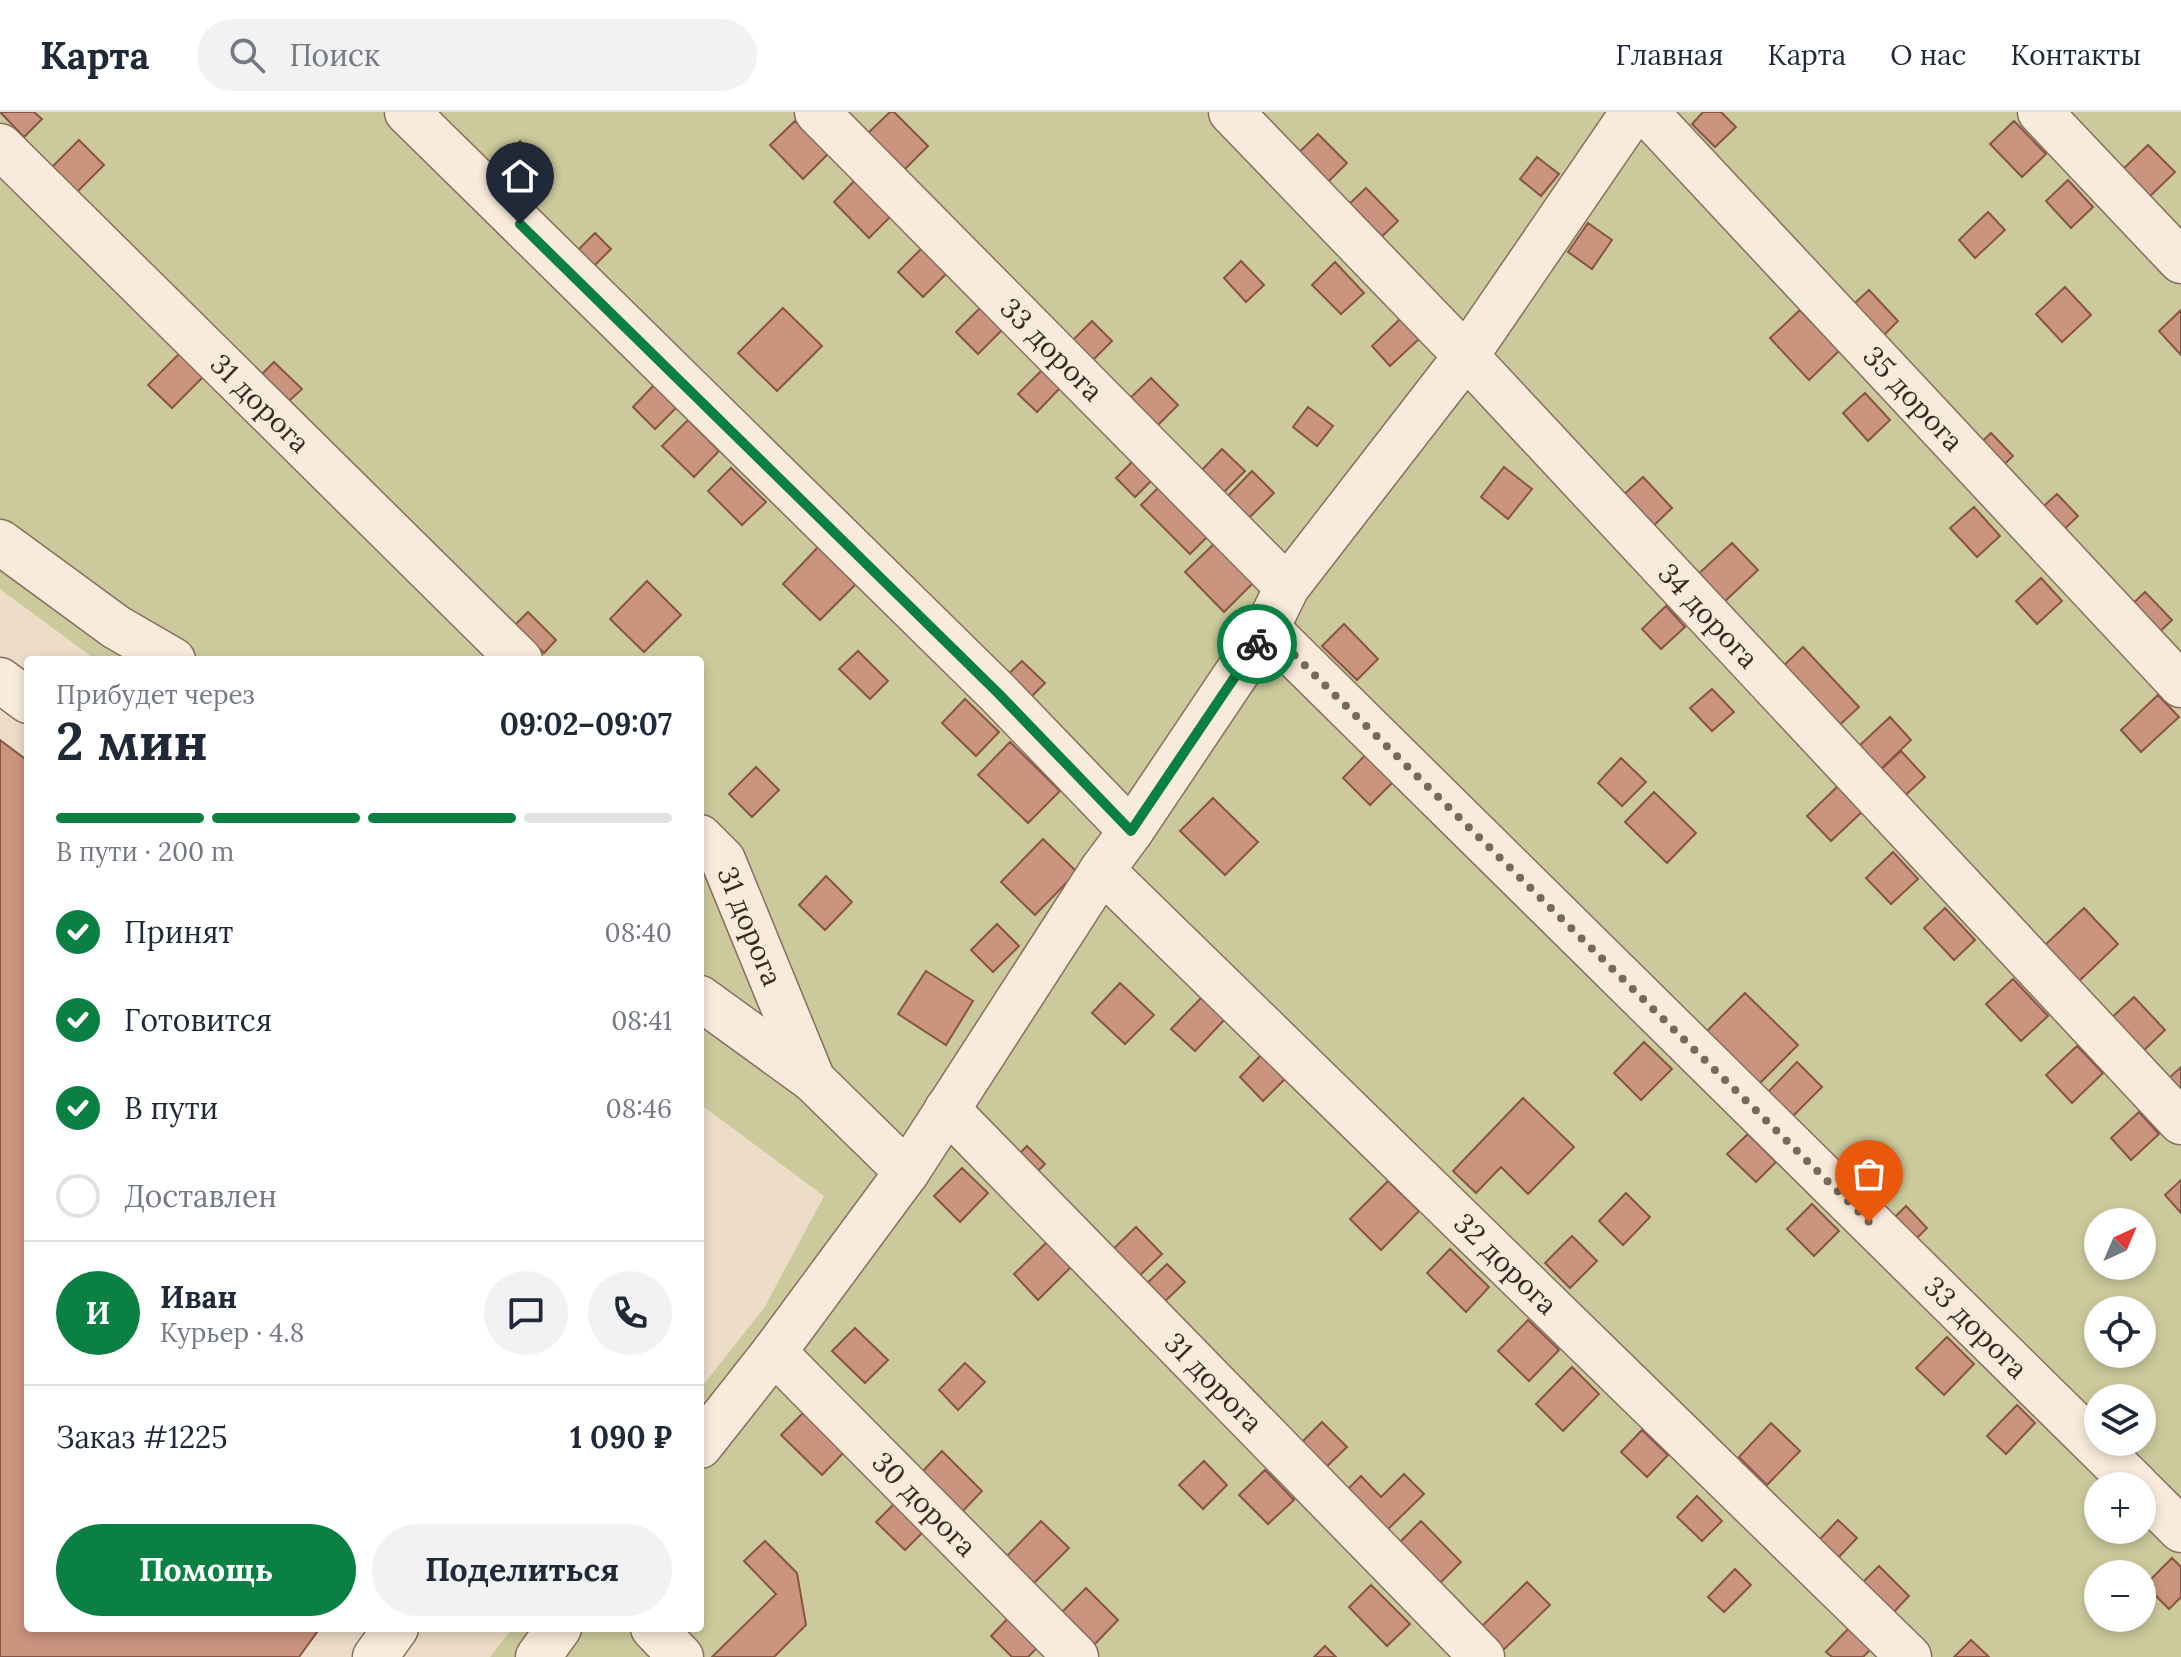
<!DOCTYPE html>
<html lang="ru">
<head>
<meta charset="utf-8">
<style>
	body { margin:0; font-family:Lora,serif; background:#f2f2f3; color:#1f2937; height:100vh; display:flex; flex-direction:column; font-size:30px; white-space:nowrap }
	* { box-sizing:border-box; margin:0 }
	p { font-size:26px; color:#747a83 }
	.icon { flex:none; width:44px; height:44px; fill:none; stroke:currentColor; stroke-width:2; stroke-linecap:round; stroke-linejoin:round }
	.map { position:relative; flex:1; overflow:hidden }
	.drawer { position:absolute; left:24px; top:544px; width:680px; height:976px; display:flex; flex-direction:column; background:#fff; border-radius:8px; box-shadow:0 4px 12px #0003 }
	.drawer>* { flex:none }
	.needle { width:52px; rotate:44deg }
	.buttons { position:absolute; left:2084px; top:1096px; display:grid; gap:16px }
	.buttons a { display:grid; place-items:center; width:72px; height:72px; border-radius:50%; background:#fff; box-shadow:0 4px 12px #0003; font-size:40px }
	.pin { position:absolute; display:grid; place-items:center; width:68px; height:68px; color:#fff; margin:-82px -34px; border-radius:50% 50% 50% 0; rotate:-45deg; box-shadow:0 0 8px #0007 }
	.pin .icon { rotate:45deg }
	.courier { position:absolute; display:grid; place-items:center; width:80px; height:80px; margin:-40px; border:6px solid #0b8043; border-radius:50%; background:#fff; color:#222; box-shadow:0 2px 10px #0007 }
	.headline em { font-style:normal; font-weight:800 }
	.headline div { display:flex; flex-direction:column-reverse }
	.headline { display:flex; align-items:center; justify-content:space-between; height:136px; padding:0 32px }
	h1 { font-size:52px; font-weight:800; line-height:60px }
	.bar { display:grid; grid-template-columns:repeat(4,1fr); gap:12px 8px; align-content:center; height:96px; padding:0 32px }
	.bar i { height:10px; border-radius:6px; background:#e0e1e3 }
	.bar .selected { background:#0b8043 }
	.bar p { grid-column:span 4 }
	.line { display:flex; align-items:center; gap:20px; padding:0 32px; border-top:2px solid #e0e1e3 }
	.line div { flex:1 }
	.round { display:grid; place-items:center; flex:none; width:84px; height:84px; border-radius:42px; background:#f2f2f3 }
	ol { padding:0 32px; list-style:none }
	li { display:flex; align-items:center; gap:24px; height:88px }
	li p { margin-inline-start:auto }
	li .icon { padding:8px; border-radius:50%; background:#0b8043; color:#fff; stroke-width:4 }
	li:last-child { color:#747a83 }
	li i { width:44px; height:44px; border:4px solid #e0e1e3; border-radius:50% }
	.action { display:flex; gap:16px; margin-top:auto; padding:16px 32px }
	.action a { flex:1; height:92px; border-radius:48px; background:#0b8043; color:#fff; font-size:32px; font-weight:800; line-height:92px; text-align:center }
	.action a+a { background:#f2f2f3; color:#1f2937 }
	header { display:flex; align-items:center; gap:48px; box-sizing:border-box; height:112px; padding:0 40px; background:#fff; border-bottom:2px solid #e0e1e3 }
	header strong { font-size:38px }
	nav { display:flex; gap:44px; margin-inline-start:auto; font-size:28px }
	.search { width:560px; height:72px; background:#f2f2f3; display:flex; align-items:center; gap:20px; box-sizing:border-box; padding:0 28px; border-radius:44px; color:#747a83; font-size:30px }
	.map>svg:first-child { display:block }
	.green { fill:#ccca9c; fill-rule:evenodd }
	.building { fill:#ca947f; stroke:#854; stroke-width:2 }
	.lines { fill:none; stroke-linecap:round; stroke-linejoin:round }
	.minor-casing { stroke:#896e5d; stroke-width:47 }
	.minor { stroke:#f8ebdb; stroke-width:44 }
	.done { stroke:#79685b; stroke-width:8; stroke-dasharray:0 14.4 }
	.route { stroke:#0b8043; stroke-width:10 }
	.labels { text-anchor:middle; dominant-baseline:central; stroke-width:6; stroke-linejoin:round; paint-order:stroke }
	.street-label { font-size:28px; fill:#3a2920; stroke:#f5e8d7 }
</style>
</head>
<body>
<header>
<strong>Карта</strong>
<div class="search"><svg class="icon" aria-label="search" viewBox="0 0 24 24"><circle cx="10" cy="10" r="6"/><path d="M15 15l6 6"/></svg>Поиск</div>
<nav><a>Главная</a><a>Карта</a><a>О нас</a><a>Контакты</a></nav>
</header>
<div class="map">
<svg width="2181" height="1545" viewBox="0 0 2181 1545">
	<rect width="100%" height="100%" fill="#edddc8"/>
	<!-- green -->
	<path class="green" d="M 0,0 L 2181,0 L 2181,1545 L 490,1545 L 513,1516 L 700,1516 L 700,1277 L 764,1196 L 824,1084 L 700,992 L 700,548 L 96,548 L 0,477 ZM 2098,1110 L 2142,1110 L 2142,1154 L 2098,1154 ZM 2098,1198 L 2142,1198 L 2142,1242 L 2098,1242 ZM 2098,1286 L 2142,1286 L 2142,1330 L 2098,1330 ZM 2098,1374 L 2142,1374 L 2142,1418 L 2098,1418 ZM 2098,1462 L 2142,1462 L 2142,1506 L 2098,1506 Z"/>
	<!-- building -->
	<path class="building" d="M 0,0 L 34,0 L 42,7 L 24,25 Z
		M 890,0 L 894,0 L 928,34 L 903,59 L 867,22 Z
		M 1703,0 L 1721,0 L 1736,15 L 1715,35 L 1692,12 Z
		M 795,9 L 828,42 L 803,67 L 770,33 Z
		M 2014,9 L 2046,42 L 2022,65 L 1990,32 Z
		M 1318,22 L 1347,51 L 1322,76 L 1293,46 Z
		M 79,28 L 104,53 L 75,82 L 50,57 Z
		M 520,29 L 542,51 L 505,88 L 483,67 Z
		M 2148,33 L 2175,60 L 2145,89 L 2119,61 Z
		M 1537,45 L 1559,62 L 1541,84 L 1520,67 Z
		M 857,66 L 893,102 L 869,126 L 834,90 Z
		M 2068,68 L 2093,95 L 2071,116 L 2046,89 Z
		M 1366,76 L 1398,109 L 1375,131 L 1343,98 Z
		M 1988,100 L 2005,118 L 1975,146 L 1959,128 Z
		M 1588,111 L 1612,128 L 1592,157 L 1568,140 Z
		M 595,121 L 611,137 L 583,165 L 567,149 Z
		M 924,134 L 949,159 L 923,185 L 898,160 Z
		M 1241,149 L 1264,173 L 1246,190 L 1224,166 Z
		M 1335,150 L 1364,181 L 1341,202 L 1312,173 Z
		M 2065,175 L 2091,203 L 2062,230 L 2036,202 Z
		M 1869,178 L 1898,209 L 1873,234 L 1843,202 Z
		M 984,192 L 1006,214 L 978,242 L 956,220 Z
		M 783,196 L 822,234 L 777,279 L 738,241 Z
		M 1800,198 L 1839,239 L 1809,268 L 1770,226 Z
		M 2181,198 L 2181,243 L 2159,219 Z
		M 1400,207 L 1419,227 L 1390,254 L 1372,234 Z
		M 1092,209 L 1112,229 L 1087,254 L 1067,234 Z
		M 184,237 L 208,260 L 172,296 L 148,273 Z
		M 274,250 L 302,277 L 287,291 L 259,265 Z
		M 1042,258 L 1060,276 L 1037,300 L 1018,282 Z
		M 1151,266 L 1178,293 L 1150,321 L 1123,293 Z
		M 655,272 L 678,294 L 655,317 L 633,295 Z
		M 1865,281 L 1890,308 L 1868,329 L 1843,301 Z
		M 1308,295 L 1333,314 L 1317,334 L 1293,315 Z
		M 688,308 L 719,339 L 694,365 L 662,334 Z
		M 1991,321 L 2013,344 L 1992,364 L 1971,340 Z
		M 1222,337 L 1245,359 L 1219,385 L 1197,363 Z
		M 1136,346 L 1155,365 L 1135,385 L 1116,366 Z
		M 1504,355 L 1532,377 L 1508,407 L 1481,385 Z
		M 731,356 L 766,390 L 742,413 L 708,379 Z
		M 1252,359 L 1274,381 L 1245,410 L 1223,389 Z
		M 1643,365 L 1672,396 L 1648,419 L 1618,388 Z
		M 1166,368 L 1215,417 L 1190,442 L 1141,393 Z
		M 2057,382 L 2078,404 L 2055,426 L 2034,403 Z
		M 1974,395 L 2000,424 L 1977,445 L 1950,416 Z
		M 1218,428 L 1257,467 L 1224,500 L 1185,460 Z
		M 1732,431 L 1758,458 L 1721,493 L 1695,465 Z
		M 820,433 L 858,470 L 820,508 L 783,472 Z
		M 2041,466 L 2062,489 L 2037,512 L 2016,489 Z
		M 647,469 L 681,503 L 644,540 L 610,507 Z
		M 2145,480 L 2172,508 L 2151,528 L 2124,500 Z
		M 1666,494 L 1685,515 L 1661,537 L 1642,517 Z
		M 528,500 L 556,528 L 544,541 L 515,513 Z
		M 1344,512 L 1378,547 L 1357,568 L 1322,534 Z
		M 1803,535 L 1859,595 L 1833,619 L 1777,560 Z
		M 858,539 L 888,569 L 870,587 L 839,557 Z
		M 1022,549 L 1045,571 L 1024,592 L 1000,570 Z
		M 1712,577 L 1734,600 L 1712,619 L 1690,596 Z
		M 2158,583 L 2179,605 L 2141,640 L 2121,618 Z
		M 965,587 L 999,620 L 976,644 L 942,611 Z
		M 1890,605 L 1911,628 L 1881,657 L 1859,634 Z
		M 0,628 L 28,649 L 28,1516 L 320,1516 L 299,1545 L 0,1545 Z
		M 1010,630 L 1060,679 L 1028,711 L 978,663 Z
		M 1376,632 L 1404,659 L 1370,693 L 1343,666 Z
		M 1901,639 L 1925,665 L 1898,690 L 1874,664 Z
		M 1621,646 L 1646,670 L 1622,694 L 1598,671 Z
		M 756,655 L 779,678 L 752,705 L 729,682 Z
		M 1839,673 L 1863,699 L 1831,729 L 1807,704 Z
		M 1654,680 L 1696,721 L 1667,751 L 1625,710 Z
		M 1213,686 L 1258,730 L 1225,763 L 1180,719 Z
		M 1043,727 L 1077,760 L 1035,803 L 1001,770 Z
		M 1893,740 L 1918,767 L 1891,792 L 1866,766 Z
		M 826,764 L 852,790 L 825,818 L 799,793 Z
		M 1945,796 L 1975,828 L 1954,848 L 1924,816 Z
		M 2084,796 L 2118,832 L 2077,871 L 2043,835 Z
		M 997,812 L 1019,834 L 993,860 L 971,838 Z
		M 926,859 L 973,889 L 946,933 L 898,902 Z
		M 2013,867 L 2048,904 L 2021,929 L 1986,892 Z
		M 1120,871 L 1154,903 L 1125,932 L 1092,901 Z
		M 1745,881 L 1798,933 L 1756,975 L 1703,923 Z
		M 1204,883 L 1227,905 L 1195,939 L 1171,917 Z
		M 2134,885 L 2165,918 L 2138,944 L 2107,910 Z
		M 1644,930 L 1672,957 L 1641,988 L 1614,961 Z
		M 2077,934 L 2103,961 L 2072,991 L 2046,963 Z
		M 1264,940 L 1288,964 L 1263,989 L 1240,965 Z
		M 1797,950 L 1822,975 L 1792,1005 L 1767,981 Z
		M 2181,955 L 2181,985 L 2166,969 Z
		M 1523,986 L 1574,1035 L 1528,1082 L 1501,1055 L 1476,1081 L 1453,1059 Z
		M 2139,1000 L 2159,1022 L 2131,1048 L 2111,1026 Z
		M 1748,1022 L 1776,1050 L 1756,1070 L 1727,1042 Z
		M 1027,1034 L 1045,1052 L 1031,1066 L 1013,1048 Z
		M 962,1056 L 988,1081 L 960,1110 L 934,1084 Z
		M 2181,1068 L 2181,1101 L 2165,1083 Z
		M 1388,1069 L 1419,1099 L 1381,1138 L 1350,1107 Z
		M 1626,1081 L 1650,1105 L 1623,1133 L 1599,1109 Z
		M 1812,1092 L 1839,1119 L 1814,1144 L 1787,1117 Z
		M 1906,1094 L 1927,1116 L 1907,1136 L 1885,1115 Z
		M 1136,1115 L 1162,1142 L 1133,1170 L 1107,1143 Z
		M 1572,1124 L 1597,1149 L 1570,1176 L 1545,1151 Z
		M 1048,1129 L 1072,1154 L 1038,1188 L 1014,1162 Z
		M 1450,1137 L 1489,1175 L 1466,1200 L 1427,1161 Z
		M 1167,1152 L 1185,1170 L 1159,1195 L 1141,1177 Z
		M 1528,1208 L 1559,1238 L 1529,1269 L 1498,1239 Z
		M 855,1216 L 888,1248 L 865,1271 L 832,1239 Z
		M 1947,1225 L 1974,1252 L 1944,1283 L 1916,1256 Z
		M 965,1251 L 985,1270 L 958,1298 L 939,1278 Z
		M 1572,1255 L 1599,1282 L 1563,1319 L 1536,1292 Z
		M 2017,1293 L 2035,1311 L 2006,1342 L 1987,1324 Z
		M 808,1296 L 848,1336 L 822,1363 L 781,1323 Z
		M 1322,1310 L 1347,1335 L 1320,1361 L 1295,1337 Z
		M 1771,1311 L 1800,1339 L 1767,1373 L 1739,1345 Z
		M 1642,1318 L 1668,1343 L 1647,1365 L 1621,1340 Z
		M 942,1339 L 982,1379 L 958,1404 L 918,1364 Z
		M 1204,1349 L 1227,1373 L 1203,1397 L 1179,1373 Z
		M 1265,1358 L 1294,1388 L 1268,1412 L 1239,1383 Z
		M 1404,1362 L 1424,1382 L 1377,1428 L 1337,1388 L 1361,1364 L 1381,1385 Z
		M 1697,1384 L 1722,1409 L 1702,1429 L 1677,1405 Z
		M 900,1386 L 928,1415 L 905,1438 L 876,1410 Z
		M 1838,1408 L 1857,1426 L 1837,1447 L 1818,1429 Z
		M 1041,1409 L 1069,1436 L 1033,1472 L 1006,1445 Z
		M 1421,1409 L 1461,1450 L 1436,1475 L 1396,1434 Z
		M 765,1429 L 797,1461 L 806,1513 L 774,1545 L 712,1545 L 776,1482 L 744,1449 Z
		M 2172,1446 L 2181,1455 L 2181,1485 L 2169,1497 L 2145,1473 Z
		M 1879,1454 L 1909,1484 L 1892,1502 L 1861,1472 Z
		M 1735,1457 L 1751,1473 L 1724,1500 L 1708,1485 Z
		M 1527,1470 L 1550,1493 L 1497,1544 L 1475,1521 Z
		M 1371,1473 L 1410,1512 L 1387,1534 L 1349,1495 Z
		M 1086,1476 L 1118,1508 L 1093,1534 L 1060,1502 Z
		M 1012,1502 L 1042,1531 L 1028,1545 L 1012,1545 L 991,1524 Z
		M 1849,1516 L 1871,1537 L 1863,1545 L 1832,1545 L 1826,1540 Z
		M 1971,1528 L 1989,1545 L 1954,1545 Z
		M 1325,1534 L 1336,1545 L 1314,1545 Z"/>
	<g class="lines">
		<defs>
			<g id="minor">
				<path d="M 407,0 L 998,581 L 1131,719"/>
				<path id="s1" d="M 817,0 L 1287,475"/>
				<path id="s2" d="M 1231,0 L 1466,244 L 2181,1010"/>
				<path id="s3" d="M 1646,0 L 2181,573"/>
				<path d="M 2040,0 L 2181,149"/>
				<path id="s4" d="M 0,34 L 520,548"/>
				<path d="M 0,430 L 116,515 L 173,548"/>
				<path id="s5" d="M 1267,516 L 2137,1374"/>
				<path d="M 0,568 L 28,589"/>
				<path id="s6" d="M 700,725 L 723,748 L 813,968 L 907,1060"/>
				<path id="s7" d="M 1102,758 L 1909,1545"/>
				<path d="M 700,886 L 813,968"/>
				<path id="s8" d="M 947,997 L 1482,1545"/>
				<path id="s9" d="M 774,1240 L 1076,1545"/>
				<path d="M 700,1334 L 774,1240 L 907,1060 L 1102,758 L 1131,719 L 1267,516 L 1287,475 L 1466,244 L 1633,0"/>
				<path d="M 2142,1379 L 2181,1418"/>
				<path d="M 653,1516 L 681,1545"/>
				<path d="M 375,1545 L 396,1516"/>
				<path d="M 538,1545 L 559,1516"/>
			</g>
		</defs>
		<!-- minor casing -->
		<use href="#minor" class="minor-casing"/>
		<!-- minor -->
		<use href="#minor" class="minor"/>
	</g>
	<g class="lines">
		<!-- done -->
		<path class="done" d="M 1257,532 L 1267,516 L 1869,1110"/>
		<!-- route -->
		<path class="route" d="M 520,112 L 998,581 L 1131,719 L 1257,532"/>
	</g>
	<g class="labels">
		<!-- street labels -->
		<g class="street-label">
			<text stroke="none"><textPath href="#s1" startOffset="334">33 дорога</textPath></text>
			<text stroke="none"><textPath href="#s3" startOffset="392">35 дорога</textPath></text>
			<text stroke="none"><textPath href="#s4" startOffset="366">31 дорога</textPath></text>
			<text stroke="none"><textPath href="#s2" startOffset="694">34 дорога</textPath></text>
			<text stroke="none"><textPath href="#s6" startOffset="104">31 дорога</textPath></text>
			<text stroke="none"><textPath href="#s7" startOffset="564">32 дорога</textPath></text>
			<text stroke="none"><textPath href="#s5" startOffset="996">33 дорога</textPath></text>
			<text stroke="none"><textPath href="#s8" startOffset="382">31 дорога</textPath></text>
			<text stroke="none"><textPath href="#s9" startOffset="214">30 дорога</textPath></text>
		</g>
	</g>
</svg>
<div class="buttons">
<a><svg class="needle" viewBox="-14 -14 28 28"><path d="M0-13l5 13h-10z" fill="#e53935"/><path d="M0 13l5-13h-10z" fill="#747a83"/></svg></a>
<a><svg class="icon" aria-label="locate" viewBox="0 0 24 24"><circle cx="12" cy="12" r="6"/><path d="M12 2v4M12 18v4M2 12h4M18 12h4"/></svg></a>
<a><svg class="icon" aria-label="layers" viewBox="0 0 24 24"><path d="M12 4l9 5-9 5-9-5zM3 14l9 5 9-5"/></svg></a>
<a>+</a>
<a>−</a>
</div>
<div class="pin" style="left:1869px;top:1110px;background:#ea580c"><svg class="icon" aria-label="bag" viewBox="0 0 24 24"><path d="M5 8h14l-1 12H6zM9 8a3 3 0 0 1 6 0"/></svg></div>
<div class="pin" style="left:520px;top:112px;background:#1f2937"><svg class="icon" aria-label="home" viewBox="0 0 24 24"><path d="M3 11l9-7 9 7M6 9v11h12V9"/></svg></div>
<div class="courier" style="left:1257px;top:532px"><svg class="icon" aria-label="bike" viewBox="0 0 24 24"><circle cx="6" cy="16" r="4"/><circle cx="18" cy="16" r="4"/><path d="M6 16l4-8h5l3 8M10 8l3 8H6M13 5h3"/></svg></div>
<section class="drawer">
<div class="headline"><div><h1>2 мин</h1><p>Прибудет через</p></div><em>09:02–09:07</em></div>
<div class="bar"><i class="selected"></i><i class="selected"></i><i class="selected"></i><i></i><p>В пути · 200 m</p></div>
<ol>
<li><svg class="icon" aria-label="check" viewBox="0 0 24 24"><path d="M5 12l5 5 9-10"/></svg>Принят<p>08:40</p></li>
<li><svg class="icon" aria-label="check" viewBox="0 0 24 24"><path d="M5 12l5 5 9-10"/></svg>Готовится<p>08:41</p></li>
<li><svg class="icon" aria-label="check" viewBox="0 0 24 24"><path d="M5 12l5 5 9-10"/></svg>В пути<p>08:46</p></li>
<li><i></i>Доставлен</li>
</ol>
<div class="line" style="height:144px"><b class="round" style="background:#0b8043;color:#fff">И</b><div><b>Иван</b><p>Курьер · 4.8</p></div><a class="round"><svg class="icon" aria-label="chat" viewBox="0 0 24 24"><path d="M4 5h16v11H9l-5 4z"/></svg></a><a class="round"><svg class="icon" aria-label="phone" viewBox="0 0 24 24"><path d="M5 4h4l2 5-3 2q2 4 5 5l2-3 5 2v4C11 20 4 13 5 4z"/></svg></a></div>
<div class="line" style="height:104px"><div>Заказ #1225</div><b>1 090 ₽</b></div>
<div class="action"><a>Помощь</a><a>Поделиться</a></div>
</section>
</div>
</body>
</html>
